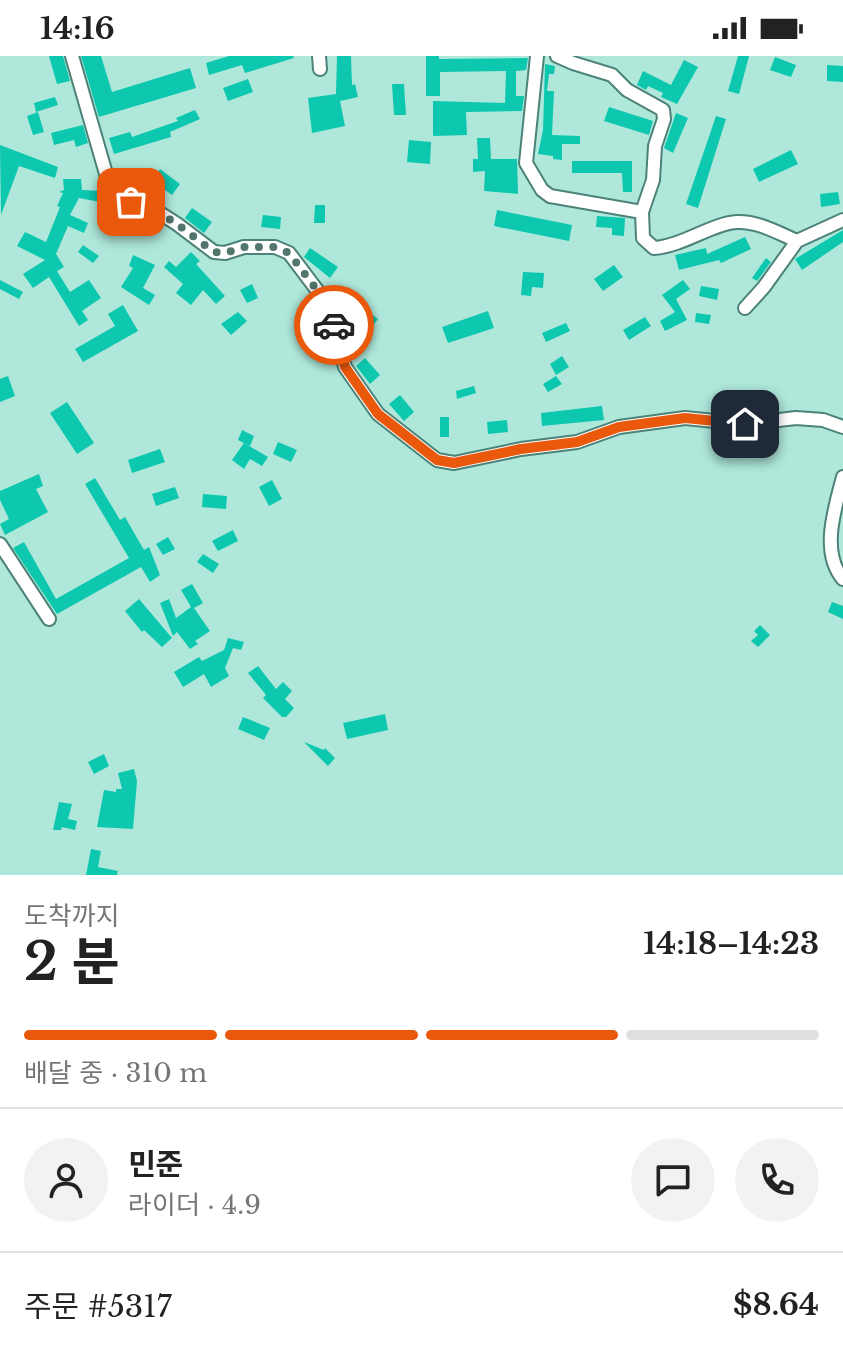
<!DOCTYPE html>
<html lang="ko">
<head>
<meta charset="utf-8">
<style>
	body { margin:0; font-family:"Libre Baskerville","Noto Sans KR",serif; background:#f2f2f2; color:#222; height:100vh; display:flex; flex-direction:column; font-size:30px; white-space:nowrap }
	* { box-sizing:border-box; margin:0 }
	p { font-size:26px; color:#767676 }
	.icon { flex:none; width:44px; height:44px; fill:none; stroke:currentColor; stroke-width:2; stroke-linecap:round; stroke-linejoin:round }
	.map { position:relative; height:819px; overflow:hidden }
	.sheet { display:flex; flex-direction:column; background:#fff; flex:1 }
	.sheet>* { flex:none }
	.pin { position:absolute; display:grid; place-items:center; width:68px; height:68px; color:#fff; margin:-34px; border-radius:16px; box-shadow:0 4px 12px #0006 }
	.courier { position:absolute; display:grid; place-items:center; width:80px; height:80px; margin:-40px; border:6px solid #ea580c; border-radius:50%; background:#fff; color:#222; box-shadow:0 2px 10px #0007 }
	.head em { font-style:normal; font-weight:700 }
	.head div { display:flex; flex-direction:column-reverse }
	.head { display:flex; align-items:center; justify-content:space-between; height:136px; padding:0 24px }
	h1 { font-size:52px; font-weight:700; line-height:60px }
	.bar { display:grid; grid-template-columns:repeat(4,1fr); gap:12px 8px; align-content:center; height:96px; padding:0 24px }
	.bar i { height:10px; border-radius:6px; background:#e0e0e0 }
	.bar .selected { background:#ea580c }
	.bar p { grid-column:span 4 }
	.line { display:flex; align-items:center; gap:20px; padding:0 24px; border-top:2px solid #e0e0e0 }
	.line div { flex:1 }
	.round { display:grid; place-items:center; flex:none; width:84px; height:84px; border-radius:42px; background:#f2f2f2 }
	.status { display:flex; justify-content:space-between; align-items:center; height:56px; padding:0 40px; background:#fff; direction:ltr }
	.status svg { height:22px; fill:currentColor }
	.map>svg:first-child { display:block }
	.building { fill:#0dc7af }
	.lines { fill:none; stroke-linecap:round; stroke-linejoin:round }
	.minor-casing { stroke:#4c8277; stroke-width:16 }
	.minor { stroke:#fff; stroke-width:12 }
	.done { stroke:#52756e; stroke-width:8; stroke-dasharray:0 14.4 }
	.route { stroke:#ea580c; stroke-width:10 }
</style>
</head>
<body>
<div class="status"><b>14:16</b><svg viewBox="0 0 49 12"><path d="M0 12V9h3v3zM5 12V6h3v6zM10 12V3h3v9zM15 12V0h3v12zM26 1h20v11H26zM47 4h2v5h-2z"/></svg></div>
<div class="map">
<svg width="843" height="819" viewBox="0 0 843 819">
	<rect width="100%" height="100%" fill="#afe8db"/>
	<!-- building -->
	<path class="building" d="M 49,0 L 63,0 L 70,25 L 57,28 Z
		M 81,0 L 101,0 L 112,36 L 190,12 L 196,32 L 99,61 Z
		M 229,0 L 293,0 L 294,2 L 245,17 L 242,9 L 209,19 L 206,7 Z
		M 337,0 L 351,0 L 352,29 L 355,28 L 358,41 L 340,45 L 345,70 L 312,77 L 308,42 L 336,38 Z
		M 426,0 L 439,0 L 439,3 L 528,2 L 526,14 L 516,15 L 516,40 L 524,40 L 522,55 L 466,56 L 467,79 L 433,80 L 433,45 L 505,47 L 506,15 L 440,16 L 440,40 L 426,40 Z
		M 738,0 L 749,0 L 739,38 L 728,35 Z
		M 775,1 L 796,9 L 791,21 L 770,14 Z
		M 684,4 L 698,11 L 677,48 L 661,41 L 663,37 L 648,30 L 646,34 L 637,29 L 643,15 L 671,29 Z
		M 545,8 L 555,10 L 554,18 L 549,18 L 547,35 L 554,35 L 552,79 L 580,80 L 580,88 L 562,88 L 562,104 L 553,103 L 553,100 L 538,98 L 543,74 Z
		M 827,9 L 843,10 L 843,26 L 827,25 Z
		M 248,23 L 253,36 L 228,45 L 223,32 Z
		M 392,28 L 404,28 L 406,59 L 394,59 Z
		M 55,41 L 58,49 L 36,56 L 34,47 Z
		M 609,51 L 653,65 L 649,79 L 604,65 Z
		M 195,54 L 200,63 L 170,76 L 171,81 L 114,98 L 109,82 L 130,76 L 132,81 L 178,65 L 176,62 Z
		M 38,56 L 44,76 L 33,79 L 27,60 Z
		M 676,57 L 688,62 L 673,97 L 664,92 Z
		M 716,60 L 726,63 L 698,152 L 686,148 Z
		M 83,69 L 88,87 L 76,91 L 74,84 L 54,89 L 51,77 Z
		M 477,82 L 490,82 L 491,103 L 517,103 L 518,138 L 484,135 L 485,115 L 473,116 L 473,103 L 478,103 Z
		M 409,84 L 431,86 L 430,108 L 407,106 Z
		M 0,89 L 58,111 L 55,122 L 19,110 L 1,159 Z
		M 791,94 L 798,108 L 759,126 L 753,113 Z
		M 572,105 L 632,105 L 632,136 L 623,136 L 622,117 L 572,117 Z
		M 160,113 L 180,128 L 172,139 L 152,124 Z
		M 63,123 L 81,123 L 82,134 L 101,135 L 100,146 L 79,142 L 70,159 L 88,167 L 84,177 L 68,170 L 56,198 L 64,211 L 57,215 L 70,236 L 89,224 L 101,242 L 82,255 L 88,264 L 79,270 L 49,221 L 33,232 L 23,218 L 45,204 L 17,190 L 25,176 L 46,186 L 60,151 L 57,150 L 63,137 L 59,136 L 64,134 Z
		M 838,136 L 840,148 L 821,151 L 820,138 Z
		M 315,149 L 325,149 L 325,167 L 314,167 Z
		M 113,151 L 132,156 L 129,167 L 110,163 Z
		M 192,152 L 212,166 L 204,177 L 185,162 Z
		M 497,154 L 572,169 L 569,185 L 494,170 Z
		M 263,159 L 281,161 L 280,173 L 261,171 Z
		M 597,160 L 625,162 L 624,180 L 612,179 L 612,172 L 596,171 Z
		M 843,174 L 843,186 L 802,214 L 795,203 Z
		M 745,181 L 751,193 L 721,207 L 719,204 L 679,214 L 675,199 L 706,192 L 707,198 Z
		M 83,189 L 99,200 L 93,207 L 78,196 Z
		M 310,192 L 338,211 L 330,222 L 304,201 Z
		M 191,196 L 200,205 L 196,208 L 225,240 L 216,248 L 203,234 L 191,249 L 176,237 L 183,228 L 164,211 L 169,205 L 176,211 Z
		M 133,199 L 155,209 L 143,232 L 155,239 L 149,249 L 121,231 L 133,212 L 129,210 Z
		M 766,202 L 771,206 L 757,225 L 752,222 Z
		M 614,209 L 623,221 L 603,235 L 594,223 Z
		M 523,216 L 544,217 L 543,232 L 532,231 L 531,240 L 521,239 Z
		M 0,224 L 23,236 L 19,243 L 0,233 Z
		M 683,224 L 690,233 L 676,243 L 687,264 L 665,275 L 660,265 L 675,256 L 662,239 Z
		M 252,228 L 258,242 L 247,247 L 240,234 Z
		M 701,230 L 719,233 L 717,244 L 699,240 Z
		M 350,243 L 378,263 L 370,273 L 343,253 Z
		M 123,249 L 138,275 L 83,306 L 75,293 L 115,270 L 108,258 Z
		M 488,255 L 494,272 L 448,287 L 442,271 Z
		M 238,256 L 247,265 L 231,279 L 221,268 Z
		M 696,257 L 711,259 L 709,268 L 695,266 Z
		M 645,261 L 651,270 L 629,284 L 623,274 Z
		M 566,267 L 570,275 L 546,286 L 542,277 Z
		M 562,300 L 569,311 L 556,319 L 550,308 Z
		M 365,302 L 380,319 L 370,328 L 356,310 Z
		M 8,320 L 15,340 L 0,346 L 0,323 Z
		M 556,320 L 562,328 L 548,336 L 543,328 Z
		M 474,330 L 476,337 L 457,343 L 456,335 Z
		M 400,339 L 414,356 L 404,365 L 389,348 Z
		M 67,346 L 94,387 L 77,398 L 50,357 Z
		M 602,350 L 604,364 L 542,370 L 541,357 Z
		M 440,361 L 449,361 L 449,381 L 440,381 Z
		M 507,364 L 508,376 L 488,378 L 487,366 Z
		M 242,374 L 254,380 L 250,390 L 238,384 Z
		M 278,386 L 297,394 L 291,406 L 273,398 Z
		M 244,387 L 268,401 L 262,410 L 250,403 L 244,413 L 232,404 Z
		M 160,393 L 165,406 L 132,417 L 128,404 Z
		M 39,418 L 43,430 L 36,433 L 48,456 L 5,479 L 0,468 L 9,463 L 0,444 L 0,435 Z
		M 95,422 L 120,464 L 125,461 L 144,494 L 149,491 L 160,519 L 150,526 L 141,511 L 57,558 L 13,492 L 24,486 L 56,543 L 129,502 L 85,428 Z
		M 272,424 L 282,443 L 269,450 L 259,431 Z
		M 175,431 L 179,442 L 156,450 L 152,438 Z
		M 203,438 L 227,440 L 226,453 L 202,451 Z
		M 233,474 L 238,485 L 218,495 L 212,485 Z
		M 168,481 L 175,493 L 163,499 L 156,488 Z
		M 203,498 L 219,508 L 213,517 L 197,506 Z
		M 192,528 L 203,547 L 194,552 L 210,575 L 195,585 L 198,588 L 190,593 L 177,576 L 173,580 L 160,547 L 169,543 L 176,562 L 191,551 L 181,534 Z
		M 139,543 L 172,582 L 162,591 L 144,574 L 142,576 L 125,555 Z
		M 832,546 L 843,550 L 843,563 L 828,556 Z
		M 760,569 L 770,579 L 758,591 L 751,585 L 758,579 L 754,575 Z
		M 228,582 L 244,586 L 241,594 L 233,592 L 225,612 L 229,620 L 211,631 L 204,618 L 183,631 L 174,616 L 199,601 L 202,605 L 224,594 Z
		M 258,610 L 276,633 L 283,626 L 292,635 L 285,643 L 294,652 L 286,661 L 282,661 L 263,642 L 266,639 L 248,617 Z
		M 385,658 L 388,674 L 347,683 L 343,667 Z
		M 243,661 L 270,672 L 264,684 L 238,673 Z
		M 304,686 L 324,694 L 325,692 L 335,702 L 328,710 Z
		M 104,698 L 109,710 L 94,718 L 88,706 Z
		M 134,713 L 137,725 L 133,773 L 97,771 L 104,734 L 116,736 L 116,733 L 122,733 L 118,717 Z
		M 59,746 L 72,748 L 68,763 L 77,765 L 75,774 L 62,771 L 61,774 L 53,774 Z
		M 91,793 L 101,795 L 98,811 L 118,815 L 117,819 L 86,819 Z"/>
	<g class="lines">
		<defs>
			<path id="minor" d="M 72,0 L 113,142 L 149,150 L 177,168 L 214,196 L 225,197 L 244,191 L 275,191 L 289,197 L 329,250 L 345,311 L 378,358 L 437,404 L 454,407 L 521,393 L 577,386 L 619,371 L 685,362 L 745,368 L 796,362 L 823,364 L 843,371
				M 319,0 L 320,13
				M 537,0 L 526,107 L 542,134 L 550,140 L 642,156
				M 557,0 L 573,7 L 612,19 L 627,34 L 663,54 L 664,63 L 655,90 L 653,124 L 642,156 L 643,182 L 654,192 C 683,190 713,167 737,166 C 758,165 778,177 797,185
				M 745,252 L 764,231 L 797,185 L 843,164
				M 843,421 C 835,452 820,496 843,523
				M 0,488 L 49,563"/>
		</defs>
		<!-- minor casing -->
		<use href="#minor" class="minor-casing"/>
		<!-- minor -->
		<use href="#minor" class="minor"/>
	</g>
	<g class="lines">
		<!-- done -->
		<path class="done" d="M 131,146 L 149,150 L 177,168 L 214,196 L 225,197 L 244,191 L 275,191 L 289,197 L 329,250 L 334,269"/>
		<!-- route -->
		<path class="route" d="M 334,269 L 345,311 L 378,358 L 437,404 L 454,407 L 521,393 L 577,386 L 619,371 L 685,362 L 745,368"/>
	</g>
</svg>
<div class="pin" style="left:131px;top:146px;background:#ea580c"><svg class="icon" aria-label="bag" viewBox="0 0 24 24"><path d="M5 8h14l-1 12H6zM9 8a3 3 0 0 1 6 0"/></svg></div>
<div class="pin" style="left:745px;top:368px;background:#1f2937"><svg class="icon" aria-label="home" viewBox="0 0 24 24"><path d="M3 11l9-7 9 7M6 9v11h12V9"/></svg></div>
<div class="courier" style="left:334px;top:269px"><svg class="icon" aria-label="car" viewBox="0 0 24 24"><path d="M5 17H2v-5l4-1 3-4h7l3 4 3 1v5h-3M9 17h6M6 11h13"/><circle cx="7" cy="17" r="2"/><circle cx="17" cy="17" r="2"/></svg></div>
</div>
<section class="sheet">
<div class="head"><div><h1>2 분</h1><p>도착까지</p></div><em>14:18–14:23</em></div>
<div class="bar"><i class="selected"></i><i class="selected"></i><i class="selected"></i><i></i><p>배달 중 · 310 m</p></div>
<div class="line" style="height:144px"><a class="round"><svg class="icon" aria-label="person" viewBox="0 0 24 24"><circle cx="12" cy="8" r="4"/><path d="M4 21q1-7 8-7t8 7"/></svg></a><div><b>민준</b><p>라이더 · 4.9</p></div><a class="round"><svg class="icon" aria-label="chat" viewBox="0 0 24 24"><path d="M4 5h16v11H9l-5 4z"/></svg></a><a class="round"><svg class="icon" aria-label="phone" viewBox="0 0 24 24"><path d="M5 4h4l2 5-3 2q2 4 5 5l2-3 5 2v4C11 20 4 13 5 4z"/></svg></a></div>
<div class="line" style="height:104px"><div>주문 #5317</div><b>$8.64</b></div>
</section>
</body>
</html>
